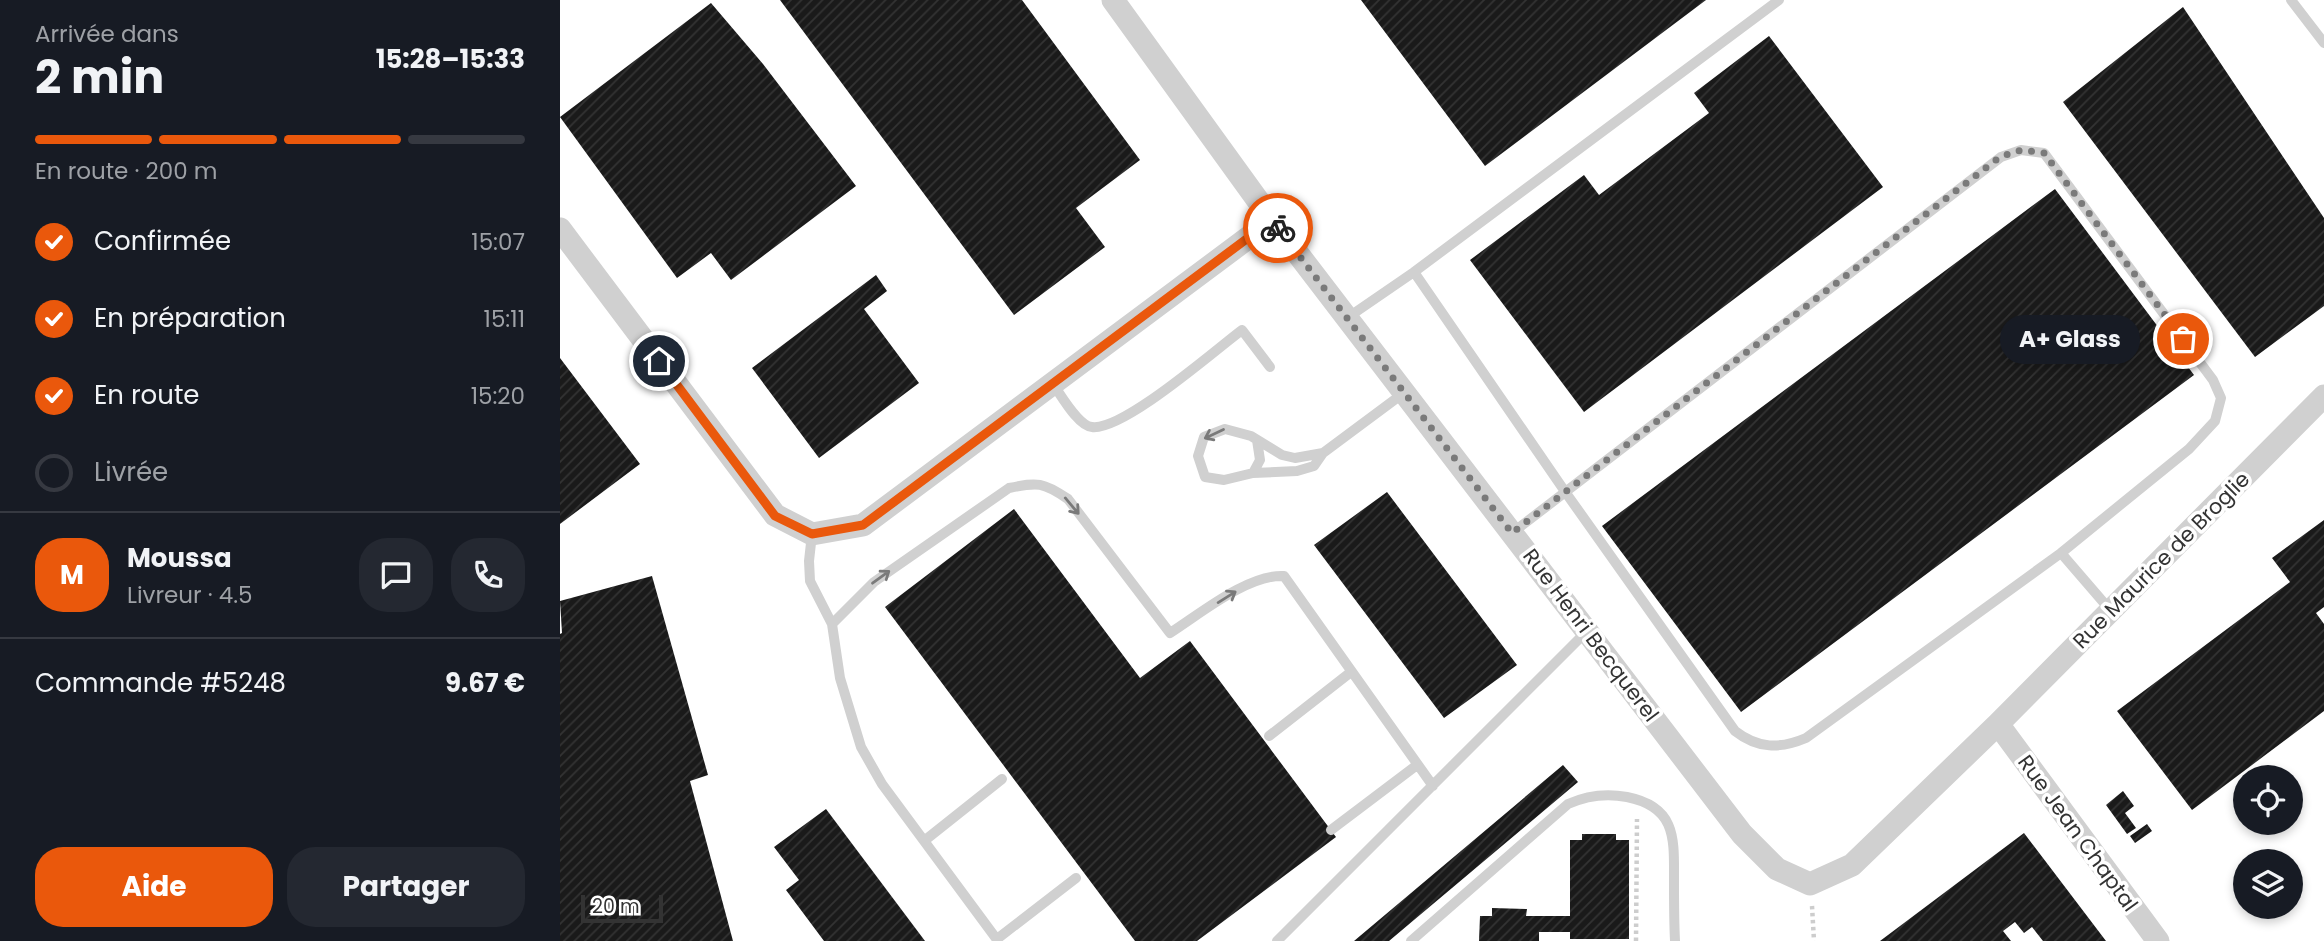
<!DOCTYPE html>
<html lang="fr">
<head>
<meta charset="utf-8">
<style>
	body { margin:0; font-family:Poppins,sans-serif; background:#242831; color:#f1f3f6; height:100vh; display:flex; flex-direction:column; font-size:26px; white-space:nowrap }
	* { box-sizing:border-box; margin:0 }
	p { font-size:23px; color:#9ea1a6 }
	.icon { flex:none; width:38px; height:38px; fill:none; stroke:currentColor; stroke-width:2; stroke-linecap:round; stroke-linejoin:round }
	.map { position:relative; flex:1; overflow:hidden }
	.side { display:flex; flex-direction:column; background:#171b24; width:560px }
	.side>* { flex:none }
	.fabs { position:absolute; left:1673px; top:765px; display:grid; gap:14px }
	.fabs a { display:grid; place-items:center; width:70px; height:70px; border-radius:50%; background:#171b24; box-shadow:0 4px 10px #0003; font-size:35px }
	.scale { position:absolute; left:21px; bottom:18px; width:82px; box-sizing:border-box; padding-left:7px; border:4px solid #333; border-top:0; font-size:19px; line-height:24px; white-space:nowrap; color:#333; -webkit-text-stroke:5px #fff; paint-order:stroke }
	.pin { position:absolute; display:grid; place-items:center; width:60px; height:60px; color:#fff; margin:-30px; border:4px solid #fff; border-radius:50%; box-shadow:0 2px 7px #0007 }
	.courier { position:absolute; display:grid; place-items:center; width:70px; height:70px; margin:-35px; border:5px solid #ea580c; border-radius:50%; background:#fff; color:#222; box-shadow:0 2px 9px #0007 }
	.bubble { position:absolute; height:49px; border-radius:24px; background:#171b24; box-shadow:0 4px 10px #0003; font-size:23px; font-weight:700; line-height:49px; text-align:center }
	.headline em { font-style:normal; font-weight:700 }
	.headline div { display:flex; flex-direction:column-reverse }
	.headline { display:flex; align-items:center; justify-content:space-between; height:119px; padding:0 35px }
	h1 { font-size:46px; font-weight:700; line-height:52px }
	.bar { display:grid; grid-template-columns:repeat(4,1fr); gap:10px 7px; align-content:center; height:84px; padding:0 35px }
	.bar i { height:9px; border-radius:5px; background:#363941 }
	.bar .selected { background:#ea580c }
	.bar p { grid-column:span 4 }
	.line { display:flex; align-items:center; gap:18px; padding:0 35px; border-top:2px solid #363941 }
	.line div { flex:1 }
	.round { display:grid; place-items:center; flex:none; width:74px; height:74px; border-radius:28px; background:#242831 }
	ol { padding:0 35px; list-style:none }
	li { display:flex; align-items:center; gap:21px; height:77px }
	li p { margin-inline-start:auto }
	li .icon { padding:7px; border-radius:50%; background:#ea580c; color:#fff; stroke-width:4 }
	li:last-child { color:#9ea1a6 }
	li i { width:38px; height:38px; border:4px solid #363941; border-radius:50% }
	.button { display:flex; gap:14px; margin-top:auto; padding:14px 35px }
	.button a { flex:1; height:80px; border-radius:28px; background:#ea580c; color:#fff; font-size:28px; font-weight:700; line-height:80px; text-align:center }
	.button a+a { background:#242831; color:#f1f3f6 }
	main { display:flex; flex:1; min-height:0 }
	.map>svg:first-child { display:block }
	.building { fill:url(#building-hatch) }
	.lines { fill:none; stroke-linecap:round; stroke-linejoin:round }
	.path { stroke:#cdcdcd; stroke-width:4.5; stroke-dasharray:3.5 3.5; stroke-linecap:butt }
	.service { stroke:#d0d0d0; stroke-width:10 }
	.minor { stroke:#d0d0d0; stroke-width:23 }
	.oneway { stroke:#7a7a7a }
	.done { stroke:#7a7a7a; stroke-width:7; stroke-dasharray:0 12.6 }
	.route { stroke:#ea580c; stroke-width:9 }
	.labels { text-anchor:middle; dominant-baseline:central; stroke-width:7; stroke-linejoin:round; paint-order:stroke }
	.street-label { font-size:21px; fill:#333; stroke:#fff }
</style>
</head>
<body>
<main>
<section class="side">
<div class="headline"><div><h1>2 min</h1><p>Arrivée dans</p></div><em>15:28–15:33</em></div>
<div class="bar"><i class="selected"></i><i class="selected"></i><i class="selected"></i><i></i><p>En route · 200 m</p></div>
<ol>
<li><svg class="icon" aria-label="check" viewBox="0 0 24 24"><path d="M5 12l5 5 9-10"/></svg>Confirmée<p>15:07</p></li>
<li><svg class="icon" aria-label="check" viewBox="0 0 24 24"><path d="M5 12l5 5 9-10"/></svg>En préparation<p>15:11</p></li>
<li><svg class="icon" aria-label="check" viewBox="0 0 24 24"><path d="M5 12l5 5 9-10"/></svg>En route<p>15:20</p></li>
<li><i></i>Livrée</li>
</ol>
<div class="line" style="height:126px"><b class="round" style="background:#ea580c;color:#fff">M</b><div><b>Moussa</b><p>Livreur · 4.5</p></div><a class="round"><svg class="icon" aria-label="chat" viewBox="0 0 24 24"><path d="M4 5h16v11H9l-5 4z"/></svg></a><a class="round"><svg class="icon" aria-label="phone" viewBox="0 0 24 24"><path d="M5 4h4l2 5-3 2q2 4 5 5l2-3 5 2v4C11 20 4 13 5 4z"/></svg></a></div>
<div class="line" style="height:91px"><div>Commande #5248</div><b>9.67 €</b></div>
<div class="button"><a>Aide</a><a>Partager</a></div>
</section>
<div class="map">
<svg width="1764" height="941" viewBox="0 0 1764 941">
	<defs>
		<pattern id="building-hatch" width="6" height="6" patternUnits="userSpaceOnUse" patternTransform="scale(1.75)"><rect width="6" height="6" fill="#1a1a1a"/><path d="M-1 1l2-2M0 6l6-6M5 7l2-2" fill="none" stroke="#333"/></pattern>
	</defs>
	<rect width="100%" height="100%" fill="#fff"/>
	<!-- building -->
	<path class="building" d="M 220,0 L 462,0 L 580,160 L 516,208 L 545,247 L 454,315 Z
		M 801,0 L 1146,0 L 925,166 Z
		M 151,3 L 203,64 L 296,186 L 171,280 L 151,253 L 117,278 L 0,117 Z
		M 1623,7 L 1764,218 L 1764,306 L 1695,357 L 1503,102 Z
		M 1209,36 L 1323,187 L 1024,412 L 910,260 L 1024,175 L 1039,195 L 1149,113 L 1134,93 Z
		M 1495,189 L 1634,375 L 1181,712 L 1042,526 Z
		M 316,275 L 327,291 L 304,309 L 359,383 L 259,458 L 192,368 Z
		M 0,358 L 80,464 L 0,524 Z
		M 827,492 L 957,665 L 884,718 L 754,545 Z
		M 454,509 L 580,678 L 630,641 L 776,837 L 637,941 L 575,941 L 325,607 Z
		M 1764,520 L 1764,607 L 1756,613 L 1764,624 L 1764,711 L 1632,810 L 1557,711 L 1730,582 L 1712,558 Z
		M 92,576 L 148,775 L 130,781 L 173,941 L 0,941 L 0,634 L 2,633 L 0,601 Z
		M 1003,765 L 1018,782 L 829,941 L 794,941 Z
		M 1563,791 L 1574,806 L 1565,813 L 1576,828 L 1567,834 L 1546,805 Z
		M 266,809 L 365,941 L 264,941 L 226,890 L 239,880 L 214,847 Z
		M 1587,824 L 1592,831 L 1575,843 L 1570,836 Z
		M 1464,833 L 1546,941 L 1483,941 L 1472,927 L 1464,933 L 1455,922 L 1443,931 L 1451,941 L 1320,941 Z
		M 1022,834 L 1056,834 L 1056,840 L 1069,840 L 1069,939 L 1010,939 L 1010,932 L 979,932 L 979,941 L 919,941 L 920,916 L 932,916 L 932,908 L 967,909 L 966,916 L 1010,916 L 1010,840 L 1022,840 Z"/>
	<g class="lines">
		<!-- path -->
		<path class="path" d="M 1252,906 L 1254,941
			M 1076,941 L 1077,819"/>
		<!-- service -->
		<path class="service" d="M 1731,0 L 1764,43
			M 854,272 L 1219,0
			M 787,318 L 854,272 L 1006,493 L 1175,731 C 1198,749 1220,749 1246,738 L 1501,553
			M 493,384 C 501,395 518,426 532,427 C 563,431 654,351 682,330 L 710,367
			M 763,453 L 735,458 L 722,455 L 691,436 L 665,429 L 644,437 L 638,456 L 645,477 L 664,480 L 693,473 L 737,471 L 754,466 L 763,453 L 845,392
			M 693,473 L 700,460 L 697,440
			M 952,533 L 1441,157 L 1461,150 L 1484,153 L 1653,380 L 1661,398 L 1655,421 L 1629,449 L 1501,553 L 1551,611
			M 252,534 L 249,561 L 250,581 L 272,624 L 280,678 L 301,747 L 322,784 L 438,941
			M 272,624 L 314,582 L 449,488 C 478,482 483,482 508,499 L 610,633 C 640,614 688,574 724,576 L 873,786
			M 709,736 L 791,672
			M 771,830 L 857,765
			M 364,841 L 442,779
			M 437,939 L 516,878
			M 717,941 L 1027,631
			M 851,941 L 1008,804 C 1028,795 1046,793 1067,797 C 1117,807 1114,839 1114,881 C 1114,901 1114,921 1115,941"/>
		<!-- minor -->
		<path class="minor" d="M 553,0 L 712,220 L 1182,834 L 1217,869 L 1250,884 L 1292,865 L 1438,724 L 1764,396
			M 0,229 L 215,515 L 252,534 L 303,525 L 712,220
			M 1438,724 L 1598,941"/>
	</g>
	<!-- one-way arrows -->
	<defs><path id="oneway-shaft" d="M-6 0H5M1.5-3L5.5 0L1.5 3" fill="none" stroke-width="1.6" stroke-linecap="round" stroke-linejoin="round" transform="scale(1.75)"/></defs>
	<g class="oneway">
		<use href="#oneway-shaft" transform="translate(654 434) rotate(155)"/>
		<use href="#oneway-shaft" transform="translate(512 506) rotate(50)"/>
		<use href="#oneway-shaft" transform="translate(321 577) rotate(-36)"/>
		<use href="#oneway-shaft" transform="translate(667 597) rotate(-32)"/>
	</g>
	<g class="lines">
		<!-- done -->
		<path class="done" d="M 718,228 L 952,533 L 1440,157 L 1461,150 L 1484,153 L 1623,339"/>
		<!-- route -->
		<path class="route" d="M 99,361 L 215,516 L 252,534 L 303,525 L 712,220 L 718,228"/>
	</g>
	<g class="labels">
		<!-- street labels -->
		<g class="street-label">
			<text transform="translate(1601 560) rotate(-45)">Rue Maurice de Broglie</text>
			<text transform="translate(1031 635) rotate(53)">Rue Henri Becquerel</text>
			<text transform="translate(1518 833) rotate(54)">Rue Jean Chaptal</text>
		</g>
	</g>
</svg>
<div class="fabs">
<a><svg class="icon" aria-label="locate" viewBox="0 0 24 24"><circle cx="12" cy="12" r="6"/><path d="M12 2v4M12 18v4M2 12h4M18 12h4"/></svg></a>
<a><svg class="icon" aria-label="layers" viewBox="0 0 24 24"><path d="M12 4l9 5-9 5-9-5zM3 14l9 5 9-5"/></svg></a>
</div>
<div class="scale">20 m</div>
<div class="pin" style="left:1623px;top:339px;background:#ea580c"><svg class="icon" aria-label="bag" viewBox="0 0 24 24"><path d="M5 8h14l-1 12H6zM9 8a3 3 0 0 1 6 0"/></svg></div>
<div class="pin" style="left:99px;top:361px;background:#1f2937"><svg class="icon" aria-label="home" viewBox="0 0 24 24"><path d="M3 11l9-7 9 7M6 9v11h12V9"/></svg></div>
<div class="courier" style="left:718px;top:228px"><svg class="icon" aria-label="bike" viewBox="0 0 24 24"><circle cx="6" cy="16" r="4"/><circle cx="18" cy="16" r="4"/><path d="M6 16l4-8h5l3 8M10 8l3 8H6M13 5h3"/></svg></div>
<div class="bubble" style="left:1440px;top:315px;width:140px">A+ Glass</div>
</div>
</main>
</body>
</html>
